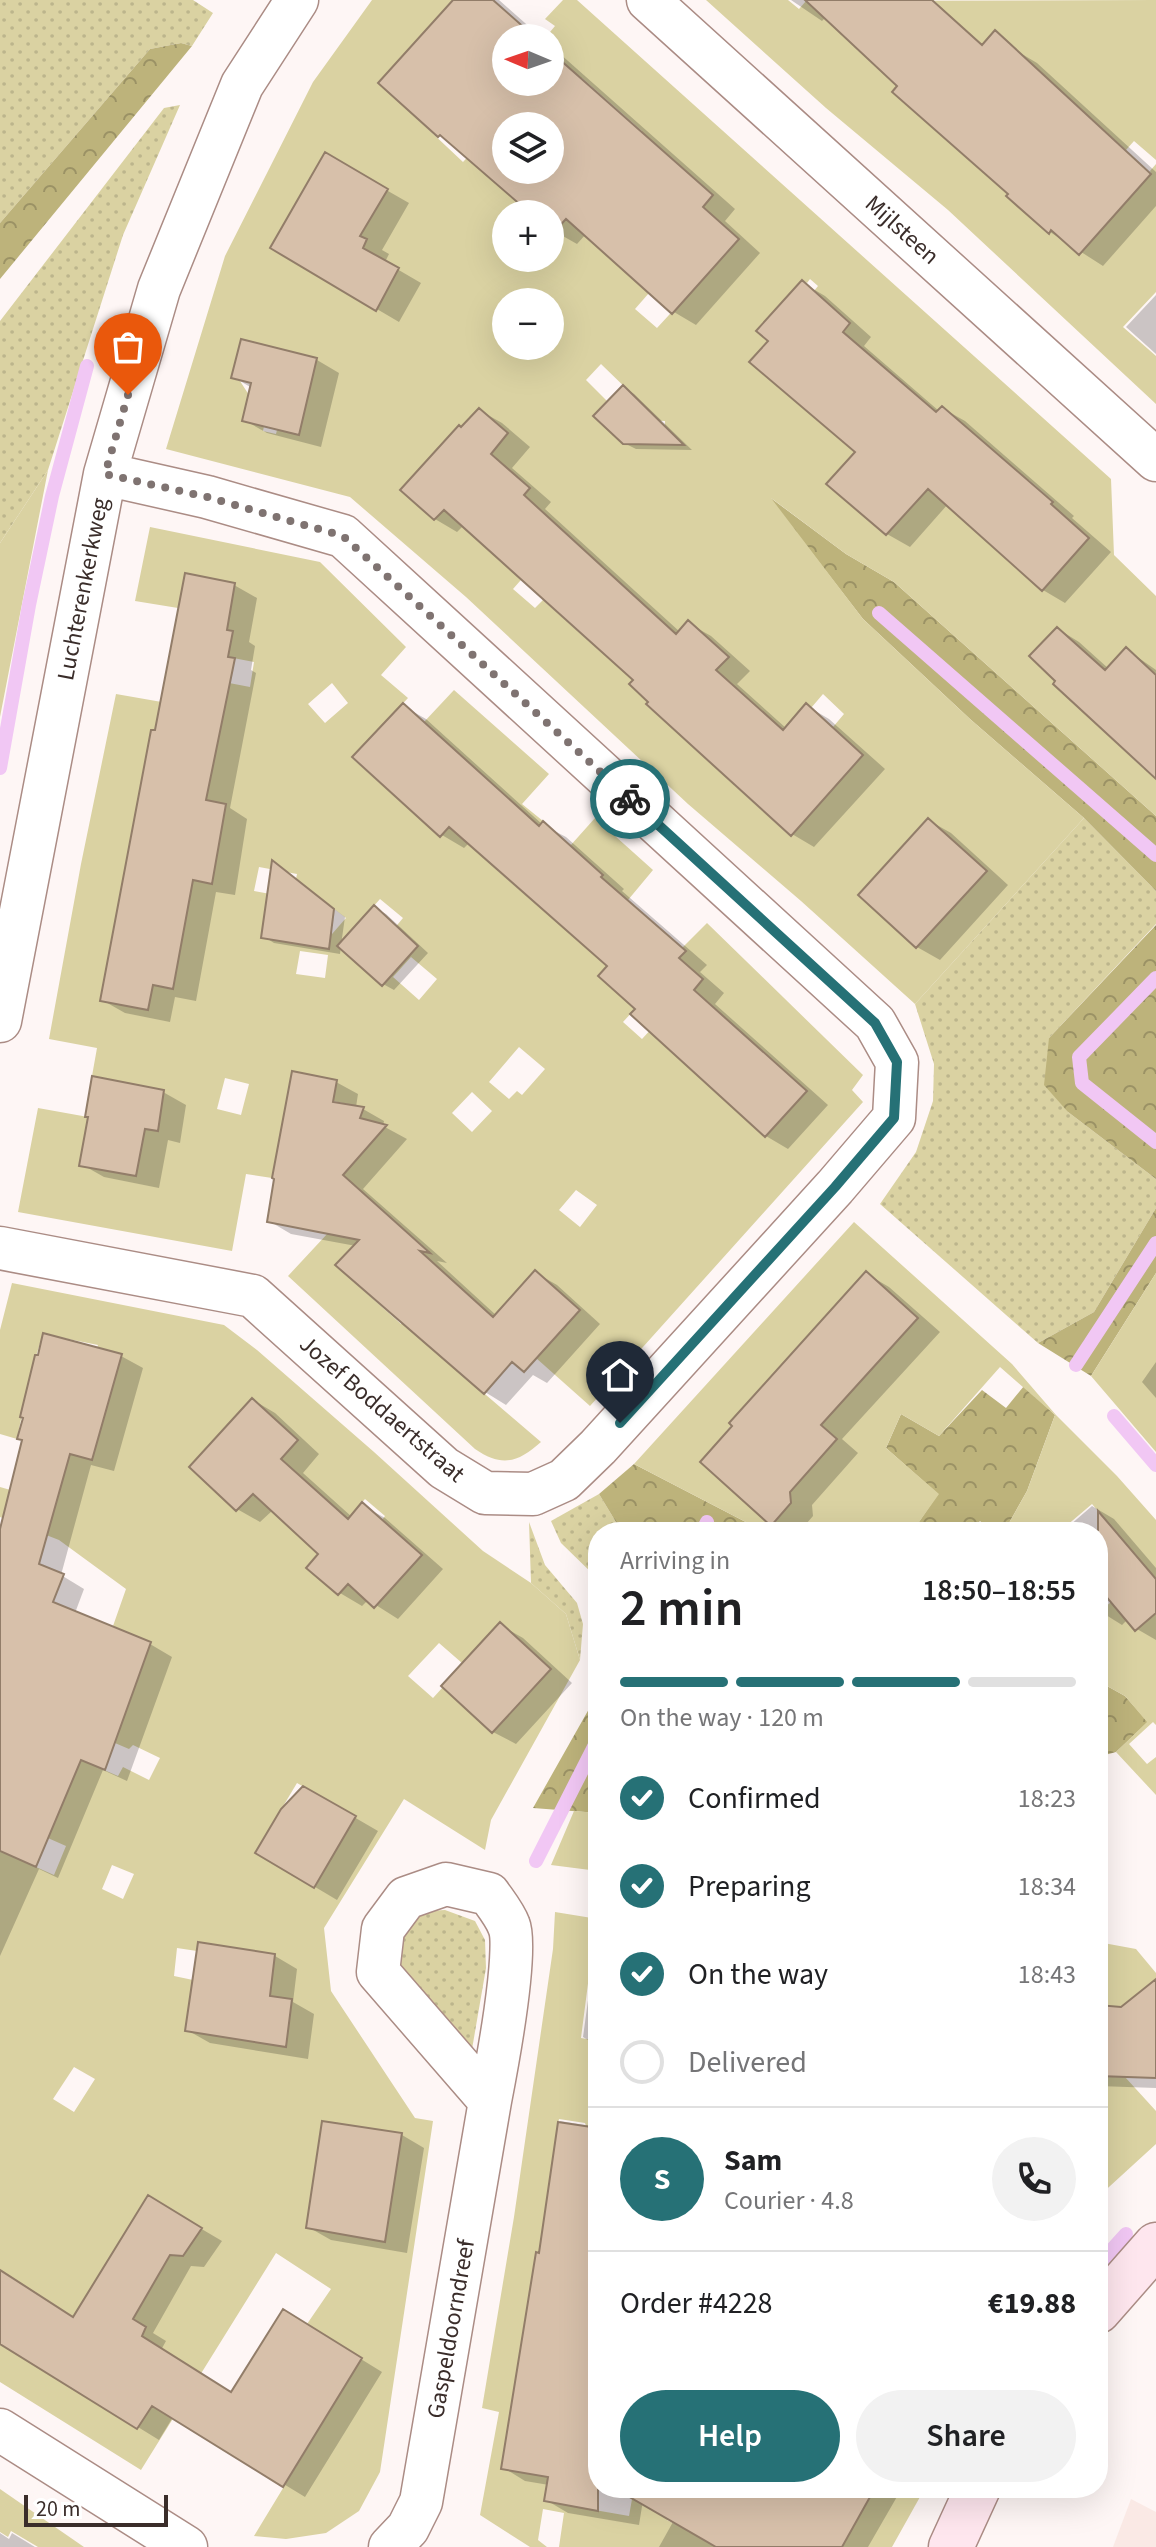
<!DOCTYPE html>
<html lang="en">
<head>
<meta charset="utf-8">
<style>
	body { margin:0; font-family:"Source Sans 3",sans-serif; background:#f2f2f2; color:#202124; height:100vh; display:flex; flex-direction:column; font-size:30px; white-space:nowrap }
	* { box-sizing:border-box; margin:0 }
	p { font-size:26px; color:#757577 }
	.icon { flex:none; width:44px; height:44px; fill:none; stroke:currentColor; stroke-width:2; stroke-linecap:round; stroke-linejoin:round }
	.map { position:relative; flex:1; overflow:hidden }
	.side { position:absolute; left:588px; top:1522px; width:520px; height:976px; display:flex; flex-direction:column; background:#fff; border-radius:32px; box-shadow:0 8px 32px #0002 }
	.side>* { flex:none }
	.needle { width:52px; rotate:272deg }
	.tools { position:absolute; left:492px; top:24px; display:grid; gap:16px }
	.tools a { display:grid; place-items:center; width:72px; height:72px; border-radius:50%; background:#fff; box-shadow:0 8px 32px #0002; font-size:40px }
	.scale { position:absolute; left:24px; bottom:20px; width:144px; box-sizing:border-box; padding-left:8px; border:4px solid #3a2d2a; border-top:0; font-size:22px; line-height:28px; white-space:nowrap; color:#3a2d2a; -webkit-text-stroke:6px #fff; paint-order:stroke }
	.pin { position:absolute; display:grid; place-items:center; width:68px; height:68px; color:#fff; margin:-82px -34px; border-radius:50% 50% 50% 0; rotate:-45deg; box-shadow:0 0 8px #0007 }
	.pin .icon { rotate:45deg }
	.courier { position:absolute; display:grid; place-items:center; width:80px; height:80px; margin:-40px; border:6px solid #267176; border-radius:50%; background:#fff; color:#222; box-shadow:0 2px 10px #0007 }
	.headline em { font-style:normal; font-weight:600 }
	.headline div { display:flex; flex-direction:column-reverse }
	.headline { display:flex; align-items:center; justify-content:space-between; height:136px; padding:0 32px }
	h1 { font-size:52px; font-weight:600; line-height:60px }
	.bar { display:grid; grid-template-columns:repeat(4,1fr); gap:12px 8px; align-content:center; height:96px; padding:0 32px }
	.bar i { height:10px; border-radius:6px; background:#e0e0e0 }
	.bar .current { background:#267176 }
	.bar p { grid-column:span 4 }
	.line { display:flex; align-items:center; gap:20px; padding:0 32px; border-top:2px solid #e0e0e0 }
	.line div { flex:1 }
	.round { display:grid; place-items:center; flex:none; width:84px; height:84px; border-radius:42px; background:#f2f2f2 }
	ol { padding:0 32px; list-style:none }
	li { display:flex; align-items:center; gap:24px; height:88px }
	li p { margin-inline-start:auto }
	li .icon { padding:8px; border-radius:50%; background:#267176; color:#fff; stroke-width:4 }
	li:last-child { color:#757577 }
	li i { width:44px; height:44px; border:4px solid #e0e0e0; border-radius:50% }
	.primary-button { display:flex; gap:16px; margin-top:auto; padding:16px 32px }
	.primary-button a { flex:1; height:92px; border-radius:48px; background:#267176; color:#fff; font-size:32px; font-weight:600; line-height:92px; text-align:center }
	.primary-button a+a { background:#f2f2f2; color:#202124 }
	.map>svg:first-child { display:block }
	.built { fill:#fae9e5 }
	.grass { fill:url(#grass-dots) }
	.forest { fill:url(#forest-crowns) }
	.green { fill:#dad2a2; fill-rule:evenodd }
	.shadow { fill:#0003; fill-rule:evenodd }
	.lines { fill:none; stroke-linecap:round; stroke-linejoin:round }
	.stream { stroke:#f1c7f4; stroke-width:14 }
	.building { fill:#d7c0aa; stroke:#927d69; stroke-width:2; fill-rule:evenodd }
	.street-casing { stroke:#ab8c85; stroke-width:45 }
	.secondary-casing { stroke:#ab8c85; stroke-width:47 }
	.street { stroke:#fff; stroke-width:42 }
	.secondary { stroke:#fee6ee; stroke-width:44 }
	.done { stroke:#7f7371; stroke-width:8; stroke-dasharray:0 14.4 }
	.route { stroke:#267176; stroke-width:10 }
	.labels { text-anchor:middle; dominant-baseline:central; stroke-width:6; stroke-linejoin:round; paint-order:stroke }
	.street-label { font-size:24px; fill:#3a2d2a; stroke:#fff }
</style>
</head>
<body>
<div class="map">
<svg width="1156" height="2547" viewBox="0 0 1156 2547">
	<defs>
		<pattern id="grass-dots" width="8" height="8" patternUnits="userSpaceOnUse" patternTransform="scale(2)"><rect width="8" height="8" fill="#dad2a2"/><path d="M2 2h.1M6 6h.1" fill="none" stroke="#bcb58c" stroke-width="1.8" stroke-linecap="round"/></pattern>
		<pattern id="forest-crowns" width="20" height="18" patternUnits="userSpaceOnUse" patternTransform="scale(2)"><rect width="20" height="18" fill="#bdb37b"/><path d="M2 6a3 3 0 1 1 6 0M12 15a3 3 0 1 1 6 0" fill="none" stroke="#9b9265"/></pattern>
	</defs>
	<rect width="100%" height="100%" fill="#fef6f5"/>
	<!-- built -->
	<path class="built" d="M 1131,2499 L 1156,2512 L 1156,2547 L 1113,2547 Z"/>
	<!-- grass -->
	<path class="grass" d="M 0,0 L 193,0 L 213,13 L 192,46 L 181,43 L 150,49 L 0,223 Z
		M 180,105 L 123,235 L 48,470 L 0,543 L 0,321 L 164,108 Z
		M 1084,818 L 1156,891 L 1156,924 L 1049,1038 L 1068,1112 L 1156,1179 L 1156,1208 L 1094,1312 L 1038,1343 L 880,1204 L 916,1152 L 933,1101 L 934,1064 L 915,1004 Z
		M 599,1494 L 622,1532 L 598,1532 L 598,1579 L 561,1543 L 551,1521 Z
		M 529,1522 L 545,1565 L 577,1603 L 583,1624 L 580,1660 L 566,1614 L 531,1583 Z
		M 445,1910 L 475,1921 L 485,1940 L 486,1968 L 471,2055 L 393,1960 L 407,1920 L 428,1911 Z"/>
	<!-- forest -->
	<path class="forest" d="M 181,43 L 192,46 L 0,279 L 0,223 L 150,49 Z
		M 768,496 L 846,554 L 894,582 L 1156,816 L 1156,891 L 1084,818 L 970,719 L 863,619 Z
		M 1156,925 L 1156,1179 L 1068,1112 L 1044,1085 L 1049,1038 Z
		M 1156,1208 L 1156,1273 L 1091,1376 L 1038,1343 L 1094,1312 Z
		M 1024,1386 L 1055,1415 L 1027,1491 L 1004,1532 L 991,1532 L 980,1521 L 971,1532 L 912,1532 L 938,1494 L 886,1448 L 901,1414 L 939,1436 L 982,1390 L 1006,1408 Z
		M 634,1464 L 765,1532 L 622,1532 L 599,1494 Z
		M 1098,1681 L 1125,1696 L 1148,1722 L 1116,1752 L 1098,1757 Z
		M 598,1693 L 598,1813 L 533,1808 Z"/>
	<!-- green -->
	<path class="green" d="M 372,0 L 453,0 L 379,83 L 463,162 L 538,82 L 550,82 L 550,69 L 561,56 L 550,47 L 550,38 L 545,38 L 555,26 L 545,19 L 563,0 L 577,0 L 1111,479 L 1114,555 L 1156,596 L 1156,675 L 1126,647 L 1105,670 L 1053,684 L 1144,769 L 1156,757 L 1156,816 L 894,582 L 846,554 L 771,498 L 863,619 L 970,719 L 1084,818 L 915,1004 L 801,901 L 688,804 L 466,597 L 350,497 L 166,449 L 225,256 L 313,82 ZM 582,78 L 642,131 L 553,233 L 550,230 L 550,258 L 506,258 L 506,214 L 531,214 L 493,181 L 506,166 L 506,126 L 541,126 ZM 325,152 L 387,189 L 360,236 L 367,239 L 363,248 L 399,268 L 376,311 L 270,248 ZM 692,176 L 713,195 L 703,207 L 739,239 L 657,328 L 635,309 L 649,293 L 614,261 ZM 810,279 L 818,286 L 814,291 L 850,323 L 843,332 L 858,346 L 750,362 L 768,341 L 756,331 L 802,280 L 807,283 ZM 545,300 L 550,302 L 553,308 L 550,312 L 550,321 L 555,326 L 550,332 L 550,346 L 506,346 L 506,302 ZM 241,339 L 317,358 L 298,435 L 277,430 L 276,434 L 263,431 L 264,426 L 242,421 L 249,395 L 240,381 L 231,378 ZM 601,364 L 635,397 L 594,416 L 607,401 L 586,380 ZM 910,390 L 936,412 L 942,406 L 971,432 L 970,442 L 886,535 L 827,483 ZM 479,408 L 508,433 L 491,454 L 529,489 L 444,510 L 434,520 L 401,490 L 458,426 L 461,427 ZM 637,420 L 665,421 L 664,445 L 637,444 ZM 1029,480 L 1053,501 L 1051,504 L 1089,538 L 1042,591 L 980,535 ZM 564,531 L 633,595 L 590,642 L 543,600 L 535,608 L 513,589 ZM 688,621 L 728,658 L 716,670 L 738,690 L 689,743 L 646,705 L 648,702 L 629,684 ZM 823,694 L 844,714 L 833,727 L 863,755 L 790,836 L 734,785 L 806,704 L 811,708 ZM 927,818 L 987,871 L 916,948 L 858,895 Z
		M 706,0 L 788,0 L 799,9 L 806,1 L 1156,0 L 1156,160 L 1134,141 L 1126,150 L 1083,111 L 1007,196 L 1048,233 L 1051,230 L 1079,255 L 1151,173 L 1150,171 L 1156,164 L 1156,292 L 1123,327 L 1156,356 L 1156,404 L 948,210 L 826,108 ZM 955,21 L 982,45 L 996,31 L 1039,70 L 1014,97 L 894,93 L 892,91 Z
		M 48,470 L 0,717 L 0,543 Z
		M 150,527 L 320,562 L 406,647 L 381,675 L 408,698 L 352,758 L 440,837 L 490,783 L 424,722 L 454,690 L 549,774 L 522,804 L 543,821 L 498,871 L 558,923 L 603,875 L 570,846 L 595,818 L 653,870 L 628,900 L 649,919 L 598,976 L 635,1009 L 623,1022 L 642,1039 L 654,1026 L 659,1029 L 703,980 L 679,958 L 682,948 L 707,923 L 863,1075 L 852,1090 L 863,1102 L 590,1406 L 536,1358 L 451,1365 L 541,1442 C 518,1462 503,1468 475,1449 L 288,1276 L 328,1233 L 308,1215 L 386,1126 L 360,1118 L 363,1107 L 333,1101 L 337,1080 L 292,1072 L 272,1178 L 246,1174 L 232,1251 L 18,1212 L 38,1108 L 88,1117 L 79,1166 L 136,1176 L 145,1129 L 158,1131 L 164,1090 L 92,1076 L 97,1048 L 49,1039 L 81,864 L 116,694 L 196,708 L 203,678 L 250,687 L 254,662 L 228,657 L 233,631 L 227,630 L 185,574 L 178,608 L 135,601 ZM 332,683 L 348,703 L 325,723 L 308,704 ZM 151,730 L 218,742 L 206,800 L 225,804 L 215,864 L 129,848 ZM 259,867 L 297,874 L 292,898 L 254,891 ZM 317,896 L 346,918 L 332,934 L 304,912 ZM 380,899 L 403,918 L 388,936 L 365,916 ZM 120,902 L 187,914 L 173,989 L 153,985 L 147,1010 L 100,1000 ZM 300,951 L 328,955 L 325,978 L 296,974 ZM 411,957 L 437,979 L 419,1000 L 393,977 ZM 742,1034 L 806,1091 L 765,1137 L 701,1079 ZM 519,1047 L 545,1069 L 522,1095 L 517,1091 L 509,1099 L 489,1082 ZM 225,1078 L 249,1084 L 241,1115 L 217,1109 ZM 472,1092 L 492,1111 L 472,1132 L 452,1113 ZM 576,1190 L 597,1205 L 580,1227 L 559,1210 ZM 385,1213 L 422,1245 L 419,1250 L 446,1275 L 401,1324 L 335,1265 Z
		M 854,1222 L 1012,1364 L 1056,1415 L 1117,1476 L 1156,1520 L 1156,1579 L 1092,1504 L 1059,1532 L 1051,1532 L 1047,1528 L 1043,1532 L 1004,1532 L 1027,1491 L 1055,1415 L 1000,1367 L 939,1436 L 901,1414 L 886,1448 L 939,1494 L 912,1532 L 765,1532 L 634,1464 ZM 770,1378 L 837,1439 L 779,1486 L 791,1503 L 776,1521 L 768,1521 L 701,1462 Z
		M 1156,1273 L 1156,1452 L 1091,1376 Z
		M 12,1283 L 224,1325 L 257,1350 L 374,1452 L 483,1551 L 531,1583 L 566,1614 L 580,1660 L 491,1820 L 485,1850 L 404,1799 L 324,1928 L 331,1991 L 415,2118 L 433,2121 L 380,2472 L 359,2511 L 326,2533 L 286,2539 L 254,2536 L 362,2358 L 307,2324 L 331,2289 L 276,2253 L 141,2470 L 0,2382 L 0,2344 L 14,2352 L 0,2270 L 0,1851 L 54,1875 L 66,1846 L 23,1827 L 65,1797 L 81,1760 L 118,1776 L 123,1767 L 149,1780 L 160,1758 L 133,1745 L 129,1749 L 14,1700 L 127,1710 L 151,1643 L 113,1626 L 126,1589 L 59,1540 L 0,1517 L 0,1487 L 56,1503 L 70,1454 L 122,1354 L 97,1348 L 98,1345 L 43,1334 L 30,1375 L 17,1439 L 0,1434 L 0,1330 ZM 252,1398 L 298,1440 L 281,1459 L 304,1479 L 273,1513 L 253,1494 L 236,1510 L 189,1467 ZM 365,1499 L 385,1516 L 382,1520 L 422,1555 L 374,1608 L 348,1584 L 338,1594 L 306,1567 ZM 500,1622 L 551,1669 L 492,1733 L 443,1687 L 433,1698 L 408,1676 L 439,1643 L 462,1663 ZM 297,1783 L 356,1817 L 314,1888 L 255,1853 ZM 112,1865 L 134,1874 L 123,1899 L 102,1889 ZM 198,1942 L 275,1954 L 270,1996 L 292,1999 L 286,2047 L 185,2031 L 193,1980 L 174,1976 L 177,1948 L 197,1951 ZM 74,2067 L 95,2079 L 74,2112 L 53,2099 ZM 322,2122 L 402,2134 L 385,2241 L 306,2228 Z
		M 1111,1602 L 1136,1630 L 1156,1613 L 1156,1725 L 1153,1722 L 1129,1744 L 1147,1764 L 1156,1757 L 1156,1795 L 1116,1752 L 1147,1722 L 1125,1696 L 1098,1681 L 1098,1613 Z
		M 574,1811 L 598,1813 L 598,1871 L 551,1865 Z
		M 555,1912 L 598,1919 L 598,1968 L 590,1968 L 581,2038 L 598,2041 L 598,2128 L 586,2126 L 585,2123 L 559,2119 L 548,2190 L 598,2263 L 536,2253 L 522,2337 L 569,2480 L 566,2505 L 629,2516 L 634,2488 L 686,2488 L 667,2520 L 721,2547 L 559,2547 L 564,2513 L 543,2509 L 538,2540 L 547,2547 L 530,2547 L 480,2515 L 499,2412 L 482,2408 L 514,2217 L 553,1949 Z
		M 1098,1942 L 1136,1949 L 1156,1973 L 1156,1984 L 1150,1984 L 1135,1996 L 1134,2008 L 1098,2005 Z
		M 1098,2076 L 1125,2077 L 1156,2111 L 1156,2144 L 1098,2197 Z
		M 875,2488 L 925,2488 L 892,2547 L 842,2547 Z
		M 0,2489 L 84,2547 L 38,2547 L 11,2531 L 8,2537 L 0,2532 Z"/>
	<!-- shadow -->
	<path class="shadow" d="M 456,0 L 499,0 L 542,38 L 506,38 L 506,82 L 550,82 L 550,45 L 735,209 L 725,221 L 760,253 L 696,325 L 674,312 L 586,234 L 577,244 L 554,231 L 550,228 L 550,214 L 534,214 L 454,144 L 440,136 L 381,83 ZM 506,126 L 550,126 L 550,170 L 506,170 Z
		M 791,0 L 906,0 L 966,49 L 1015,50 L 1037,63 L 1156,172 L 1156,206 L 1103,266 L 1050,232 L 826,17 L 822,21 Z
		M 325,155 L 409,203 L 382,250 L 389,254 L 385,262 L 421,283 L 399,322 L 273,248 Z
		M 803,283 L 825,296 L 871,337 L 864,346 L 939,411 L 942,408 L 965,421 L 1074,516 L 1072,518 L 1111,552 L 1065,603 L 1043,590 L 948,504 L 910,547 L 887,534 L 829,483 L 858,452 L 771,341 Z
		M 1156,295 L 1156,354 L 1126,327 Z
		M 242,341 L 317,360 L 339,373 L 321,447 L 267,433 L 244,420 L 252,388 L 233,377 Z
		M 623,387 L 634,394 L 692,450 L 636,449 L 624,443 Z
		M 479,410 L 502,423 L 530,447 L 512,468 L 551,502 L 545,509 L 680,632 L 688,623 L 711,636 L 750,671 L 737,684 L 787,729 L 807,706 L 829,719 L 885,769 L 814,847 L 792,834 L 651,702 L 636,680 L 464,525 L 457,532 L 435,519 L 462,429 Z
		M 234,585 L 257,598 L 249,642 L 255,646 L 251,670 L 256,673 L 230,808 L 247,819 L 235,895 L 216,892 L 196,1001 L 175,997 L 170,1022 L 125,1013 L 102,1000 L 156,733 Z
		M 1058,629 L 1079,642 L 1109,669 L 1126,649 L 1156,670 L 1156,773 Z
		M 403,706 L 426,719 L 543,825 L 566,837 L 624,889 L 622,891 L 707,965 L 700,972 L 724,993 L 715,1004 L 828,1105 L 788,1149 L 766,1136 L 638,1009 L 609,966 L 469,843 L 464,848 L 442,835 L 361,764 Z
		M 928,820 L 951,833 L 1008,885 L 940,960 L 917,947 Z
		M 273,863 L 345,917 L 341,945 L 375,908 L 386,914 L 428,953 L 394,990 L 383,984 L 341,946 L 340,954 L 274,943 L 263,936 Z
		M 336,1082 L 358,1094 L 356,1107 L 363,1109 L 384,1121 L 383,1126 L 407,1139 L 363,1189 L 447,1263 L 437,1261 L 497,1316 L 536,1273 L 557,1285 L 600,1324 L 547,1383 L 533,1375 L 506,1405 L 485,1392 L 356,1246 L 291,1234 L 269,1221 Z
		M 163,1092 L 186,1105 L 180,1143 L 168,1140 L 159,1188 L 104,1177 L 81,1164 Z
		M 867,1274 L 889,1287 L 940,1332 L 842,1439 L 858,1453 L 812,1505 L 813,1516 L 799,1532 L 786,1532 L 773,1524 L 703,1461 Z
		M 121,1356 L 143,1368 L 114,1471 L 91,1465 L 61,1575 L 84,1589 L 75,1613 L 150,1644 L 172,1657 L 127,1781 L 103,1770 L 58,1878 L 39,1869 L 0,1956 L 0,1546 Z
		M 1156,1362 L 1156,1398 L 1142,1382 Z
		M 253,1400 L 275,1413 L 319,1454 L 303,1473 L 352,1517 L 362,1505 L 385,1518 L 443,1569 L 398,1619 L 368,1600 L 362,1606 L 340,1593 L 321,1553 L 273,1510 L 260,1522 L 237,1509 Z
		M 1092,1506 L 1114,1519 L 1156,1568 L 1156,1640 L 1137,1629 L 1128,1619 L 1122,1625 L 1098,1610 L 1098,1532 L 1062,1532 Z
		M 980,1523 L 991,1530 L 993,1532 L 973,1532 Z
		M 500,1625 L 523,1638 L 572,1683 L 516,1744 L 493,1732 Z
		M 304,1788 L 378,1831 L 337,1900 L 258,1853 Z
		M 275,1956 L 297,1969 L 293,2002 L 314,2014 L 308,2059 L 210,2043 L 187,2030 Z
		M 592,1971 L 598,1972 L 598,2046 L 583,2037 Z
		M 1156,1986 L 1156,2088 L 1098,2086 L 1098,2007 L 1122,2009 Z
		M 560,2121 L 598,2127 L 598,2488 L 645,2488 L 639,2525 L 568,2513 L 546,2500 L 549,2485 L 525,2481 L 504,2468 L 541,2255 Z
		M 324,2123 L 402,2135 L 424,2148 L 407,2253 L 331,2240 L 308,2227 Z
		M 149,2198 L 222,2241 L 204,2267 L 191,2266 L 153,2333 L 166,2341 L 161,2350 L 232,2394 L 304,2324 L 382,2372 L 305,2497 L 173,2417 L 159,2440 L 0,2342 L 0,2271 L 75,2319 Z
		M 692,2488 L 902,2488 L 868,2547 L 659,2547 Z
		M 0,2533 L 9,2539 L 12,2533 L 35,2547 L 0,2547 Z"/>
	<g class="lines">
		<!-- stream -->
		<path class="stream" d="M 879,613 L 1156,855
			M 0,768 L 29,605 L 52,496 L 87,366
			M 1156,978 L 1079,1057 L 1082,1083 L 1156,1142
			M 1076,1365 L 1156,1243
			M 1114,1416 L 1156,1465
			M 702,1532 L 707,1522
			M 536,1861 L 598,1739
			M 1098,2265 L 1126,2234"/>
	</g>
	<!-- building -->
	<path class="building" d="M 453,0 L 493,0 L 536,38 L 506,38 L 506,82 L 550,82 L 550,51 L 713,195 L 703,207 L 739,239 L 672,314 L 566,219 L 553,233 L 550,230 L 550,214 L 531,214 L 440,135 L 438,137 L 378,83 ZM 506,126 L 550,126 L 550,170 L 506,170 Z
		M 805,0 L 932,0 L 982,45 L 995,30 L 1151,174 L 1079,255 L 1051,230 L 1049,234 L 1006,196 L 1008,194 L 892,92 L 897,86 Z
		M 325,152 L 388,189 L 360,236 L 367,239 L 363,248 L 399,268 L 376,311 L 270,248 Z
		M 802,280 L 850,323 L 843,332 L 936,412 L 942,406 L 1053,502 L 1051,504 L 1089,538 L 1042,591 L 928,489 L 886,535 L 826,484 L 855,452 L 749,362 L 768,341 L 756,331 Z
		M 241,339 L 317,358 L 299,435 L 242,421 L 251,383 L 231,378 Z
		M 623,385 L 684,445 L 623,444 L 593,416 Z
		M 479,408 L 508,433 L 491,454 L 530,488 L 524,495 L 676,634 L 688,620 L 729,657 L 716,670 L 783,730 L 806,703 L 863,755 L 791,836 L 646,704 L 648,702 L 629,684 L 633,680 L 444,510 L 434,520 L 400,490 L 459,425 L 461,427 Z
		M 185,573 L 235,583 L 227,630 L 233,631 L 228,657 L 235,658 L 206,800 L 226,804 L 212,884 L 193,880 L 173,989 L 153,985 L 148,1010 L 100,1001 L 151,730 L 155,730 Z
		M 1057,627 L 1105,670 L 1126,647 L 1156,675 L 1156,779 L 1053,684 L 1055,681 L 1029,656 Z
		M 403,703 L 539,826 L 543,821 L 603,875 L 601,877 L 686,951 L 679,958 L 703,979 L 694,990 L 807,1091 L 765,1137 L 630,1014 L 635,1009 L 598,976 L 607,966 L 449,827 L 440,837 L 352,757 Z
		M 928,818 L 987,871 L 916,948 L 858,895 Z
		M 272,860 L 334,909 L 329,949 L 261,938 Z
		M 374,905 L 418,946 L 382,986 L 337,946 Z
		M 292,1071 L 337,1080 L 333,1102 L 364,1107 L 360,1118 L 387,1125 L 343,1175 L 430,1253 L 420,1251 L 493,1317 L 535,1270 L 580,1310 L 524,1372 L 512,1362 L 484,1394 L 335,1265 L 359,1240 L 267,1222 L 274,1179 L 272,1178 Z
		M 92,1076 L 164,1090 L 158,1131 L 145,1129 L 136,1176 L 79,1166 L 88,1117 L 85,1117 Z
		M 866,1271 L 918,1318 L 821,1425 L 837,1439 L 790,1492 L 791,1503 L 771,1526 L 700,1462 L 732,1426 L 729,1423 Z
		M 43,1333 L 122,1354 L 92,1460 L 70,1454 L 39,1564 L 64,1574 L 53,1602 L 151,1642 L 105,1770 L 81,1760 L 36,1867 L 0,1851 L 0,1529 L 22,1440 L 17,1439 L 23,1418 L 20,1417 L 35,1355 L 38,1355 Z
		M 252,1398 L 298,1440 L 281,1459 L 348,1519 L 362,1502 L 422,1555 L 374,1608 L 348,1584 L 338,1595 L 306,1568 L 318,1554 L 253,1494 L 236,1511 L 189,1467 Z
		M 1098,1511 L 1156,1579 L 1156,1613 L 1135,1631 L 1098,1587 Z
		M 500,1622 L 551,1669 L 492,1733 L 441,1686 Z
		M 303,1786 L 356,1816 L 314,1888 L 255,1853 L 281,1809 Z
		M 198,1942 L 275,1954 L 270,1996 L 292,1999 L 286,2047 L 185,2031 Z
		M 1156,1979 L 1156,2078 L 1098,2076 L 1098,2005 L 1121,2007 Z
		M 322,2121 L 402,2133 L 385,2242 L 306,2228 Z
		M 558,2122 L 598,2128 L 598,2511 L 544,2501 L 548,2477 L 501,2469 L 536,2252 L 539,2253 Z
		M 148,2195 L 202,2228 L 183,2256 L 170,2255 L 133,2319 L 146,2327 L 142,2336 L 231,2392 L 283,2309 L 362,2358 L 283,2487 L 152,2406 L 137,2429 L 0,2344 L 0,2270 L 73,2317 Z
		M 614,2488 L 875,2488 L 842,2547 L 716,2547 Z"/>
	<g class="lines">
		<defs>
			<path id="street" d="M 648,0 L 1156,460
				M 0,1021 L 105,474 L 159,289 L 242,85 L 297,0
				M 0,1248 L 253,1296 L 444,1468 L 485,1493 L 533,1494 L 564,1480 L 598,1447 L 835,1187 L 894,1118 L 897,1062 L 875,1023 L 343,536 L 207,497 L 105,474
				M 0,2430 L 186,2547
				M 390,2547 L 408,2528 L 421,2502 L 490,2101 C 496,2070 519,1950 509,1926 C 505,1915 496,1904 489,1894 L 446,1884 L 406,1898 L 383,1929 L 378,1972 L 490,2101"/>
			<path id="secondary" d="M 1098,2311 L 1156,2245
				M 951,2547 L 978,2488"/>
		</defs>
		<!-- street casing -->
		<use href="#street" class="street-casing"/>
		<!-- secondary casing -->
		<use href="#secondary" class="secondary-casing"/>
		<!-- street -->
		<use href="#street" class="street"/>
		<!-- secondary -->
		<use href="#secondary" class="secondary"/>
	</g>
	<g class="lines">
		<!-- done -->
		<path class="done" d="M 128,395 L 105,474 L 207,497 L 343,536 L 630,799"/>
		<!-- route -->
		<path class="route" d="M 620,1423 L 835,1187 L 894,1118 L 897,1062 L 875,1023 L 630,799"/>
	</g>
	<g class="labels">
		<!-- street labels -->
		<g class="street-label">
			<text transform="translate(902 230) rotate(42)">Mijlsteen</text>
			<text transform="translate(83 589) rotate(-79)">Luchterenkerkweg</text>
			<text transform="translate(382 1409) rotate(41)">Jozef Boddaertstraat</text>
			<text transform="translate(451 2329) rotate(-80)">Gaspeldoorndreef</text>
		</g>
	</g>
</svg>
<div class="tools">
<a><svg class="needle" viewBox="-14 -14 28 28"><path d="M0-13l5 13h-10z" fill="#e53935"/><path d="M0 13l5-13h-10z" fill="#757577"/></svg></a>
<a><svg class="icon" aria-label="layers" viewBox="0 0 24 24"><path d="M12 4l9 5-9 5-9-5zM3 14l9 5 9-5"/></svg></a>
<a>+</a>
<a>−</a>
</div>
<div class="scale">20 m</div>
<div class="pin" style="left:128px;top:395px;background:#ea580c"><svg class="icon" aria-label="bag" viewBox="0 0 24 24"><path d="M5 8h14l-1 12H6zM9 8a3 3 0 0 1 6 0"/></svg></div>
<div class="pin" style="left:620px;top:1423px;background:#1f2937"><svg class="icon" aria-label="home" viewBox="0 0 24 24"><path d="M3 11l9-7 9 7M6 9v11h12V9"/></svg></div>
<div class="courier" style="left:630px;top:799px"><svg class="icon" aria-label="bike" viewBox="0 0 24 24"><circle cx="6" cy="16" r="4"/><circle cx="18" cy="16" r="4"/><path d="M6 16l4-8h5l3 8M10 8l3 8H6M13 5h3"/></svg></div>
<section class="side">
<div class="headline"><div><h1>2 min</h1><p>Arriving in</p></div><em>18:50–18:55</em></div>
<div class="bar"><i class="current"></i><i class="current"></i><i class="current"></i><i></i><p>On the way · 120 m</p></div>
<ol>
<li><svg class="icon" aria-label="check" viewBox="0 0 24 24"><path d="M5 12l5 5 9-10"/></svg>Confirmed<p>18:23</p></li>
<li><svg class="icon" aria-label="check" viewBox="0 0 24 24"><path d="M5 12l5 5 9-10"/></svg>Preparing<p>18:34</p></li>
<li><svg class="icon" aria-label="check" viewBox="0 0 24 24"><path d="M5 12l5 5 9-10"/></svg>On the way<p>18:43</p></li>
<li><i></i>Delivered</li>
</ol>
<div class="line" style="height:144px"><b class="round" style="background:#267176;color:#fff">S</b><div><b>Sam</b><p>Courier · 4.8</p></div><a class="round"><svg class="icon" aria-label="phone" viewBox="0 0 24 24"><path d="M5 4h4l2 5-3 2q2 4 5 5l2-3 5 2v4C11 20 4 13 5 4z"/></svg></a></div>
<div class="line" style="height:104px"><div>Order #4228</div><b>€19.88</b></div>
<div class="primary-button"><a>Help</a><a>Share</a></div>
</section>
</div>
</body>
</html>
